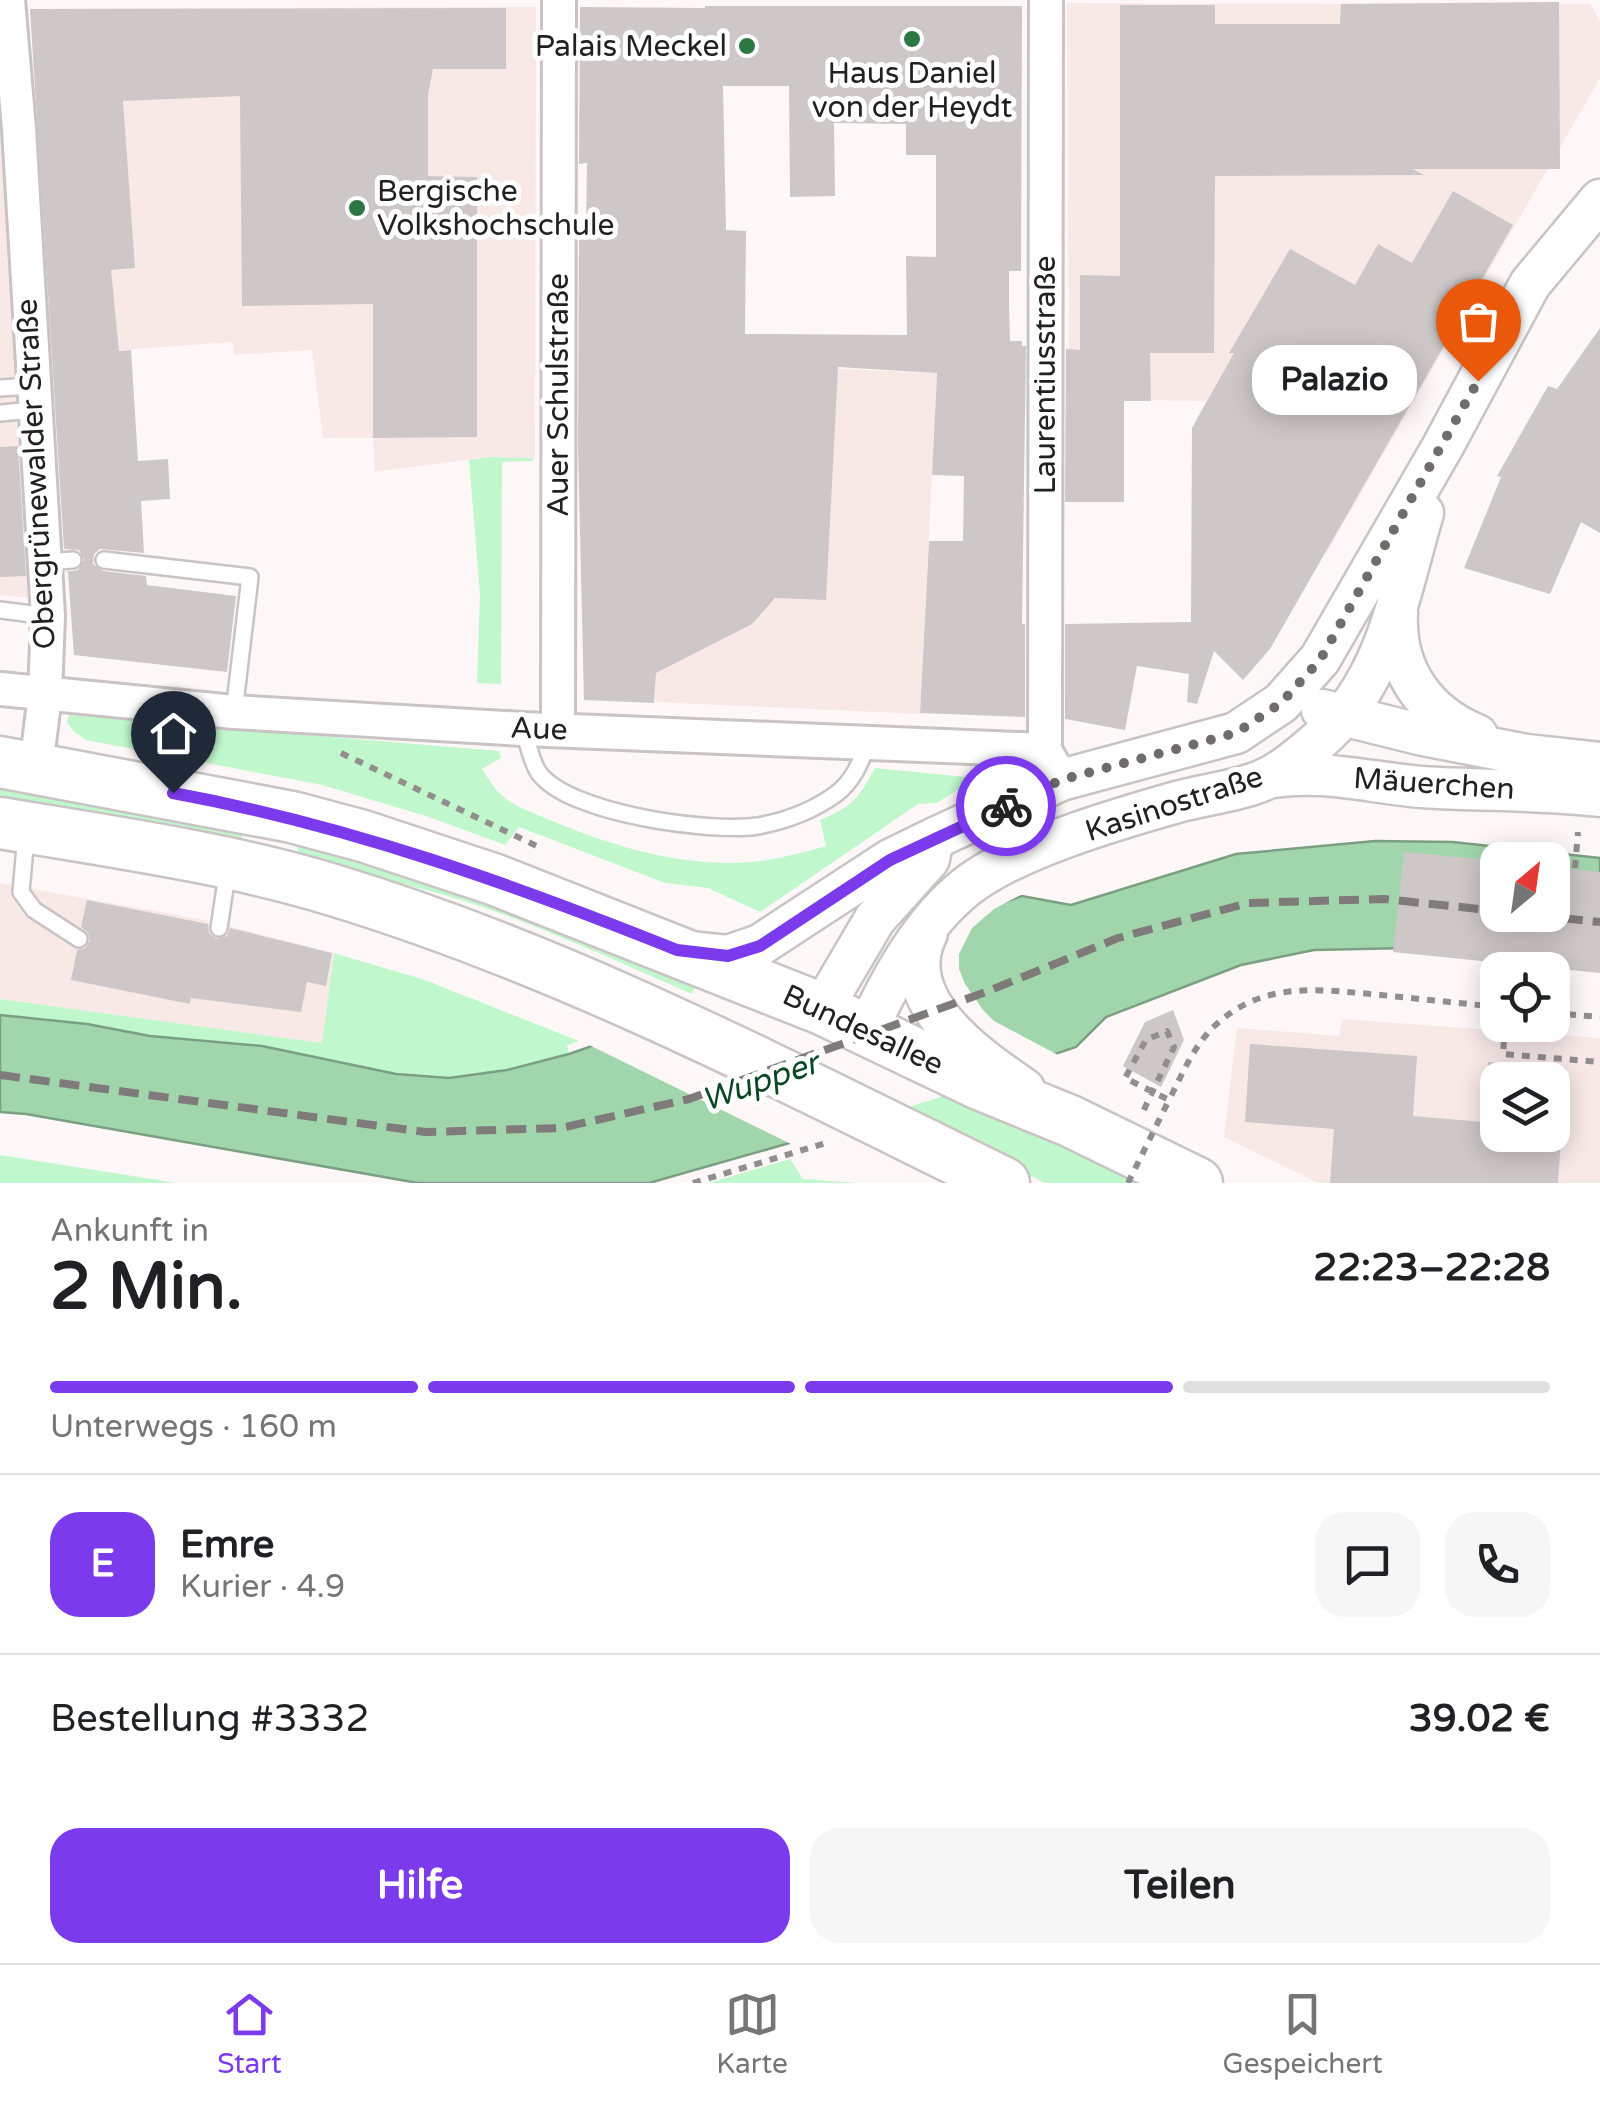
<!DOCTYPE html>
<html lang="de">
<head>
<meta charset="utf-8">
<style>
	body { margin:0; font-family:"Varela Round",sans-serif; background:#f6f6f6; color:#202124; height:100vh; display:flex; flex-direction:column; font-size:38px; white-space:nowrap }
	* { box-sizing:border-box; margin:0 }
	p { font-size:32px; color:#757577 }
	.icon { flex:none; width:55px; height:55px; fill:none; stroke:currentColor; stroke-width:2; stroke-linecap:round; stroke-linejoin:round }
	.map { position:relative; height:1183px; overflow:hidden }
	.side { display:flex; flex-direction:column; background:#fff; flex:1 }
	.side>* { flex:none }
	.needle { width:65px; rotate:29deg }
	.controls { position:absolute; left:1480px; top:842px; display:grid; gap:20px }
	.controls a { display:grid; place-items:center; width:90px; height:90px; border-radius:20px; background:#fff; box-shadow:0 5px 25px #0003; font-size:50px }
	.pin { position:absolute; display:grid; place-items:center; width:85px; height:85px; color:#fff; margin:-102px -42px; border-radius:50% 50% 50% 0; rotate:-45deg; box-shadow:0 0 10px #0007 }
	.pin .icon { rotate:45deg }
	.courier { position:absolute; display:grid; place-items:center; width:100px; height:100px; margin:-50px; border:8px solid #7c3aed; border-radius:50%; background:#fff; color:#222; box-shadow:0 2px 12px #0007 }
	.bubble { position:absolute; height:70px; border-radius:30px; background:#fff; box-shadow:0 5px 25px #0003; font-size:32px; font-weight:800; line-height:70px; text-align:center }
	.summary em { font-style:normal; font-weight:800 }
	.summary div { display:flex; flex-direction:column-reverse }
	.summary { display:flex; align-items:center; justify-content:space-between; height:170px; padding:0 50px }
	h1 { font-size:65px; font-weight:800; line-height:75px }
	.bar { display:grid; grid-template-columns:repeat(4,1fr); gap:15px 10px; align-content:center; height:120px; padding:0 50px }
	.bar i { height:12px; border-radius:8px; background:#e0e0e0 }
	.bar .active { background:#7c3aed }
	.bar p { grid-column:span 4 }
	.line { display:flex; align-items:center; gap:25px; padding:0 50px; border-top:2px solid #e0e0e0 }
	.line div { flex:1 }
	.round { display:grid; place-items:center; flex:none; width:105px; height:105px; border-radius:30px; background:#f6f6f6 }
	.button { display:flex; gap:20px; margin-top:auto; padding:20px 50px }
	.button a { flex:1; height:115px; border-radius:30px; background:#7c3aed; color:#fff; font-size:40px; font-weight:800; line-height:115px; text-align:center }
	.button a+a { background:#f6f6f6; color:#202124 }
	.tab-bar { display:flex; justify-content:space-around; align-items:center; height:140px; border-top:2px solid #e0e0e0; background:#fff; font-size:28px; color:#757577 }
	.tab-bar a { display:grid; justify-items:center; gap:5px }
	.tab-bar .active { color:#7c3aed }
	.map>svg:first-child { display:block }
	.built { fill:#f8e9e7; fill-rule:evenodd }
	.green { fill:#c0f7cc }
	.water { fill:#a1d6ad; stroke:#7b9f83; stroke-width:2.5; fill-rule:evenodd }
	.pier { fill:#fdf8f7 }
	.building { fill:#cdc8c7; fill-rule:evenodd }
	.lines { fill:none; stroke-linecap:round; stroke-linejoin:round }
	.service-casing { stroke:#c9c4c3; stroke-width:20 }
	.minor-casing { stroke:#c9c4c3; stroke-width:38 }
	.tertiary-casing { stroke:#c9c4c3; stroke-width:45 }
	.primary-casing { stroke:#c9c4c3; stroke-width:55 }
	.path { stroke:#928e8e; stroke-width:6; stroke-dasharray:8 8; stroke-linecap:butt }
	.service { stroke:#fff; stroke-width:15 }
	.minor { stroke:#fff; stroke-width:32 }
	.tertiary { stroke:#fff; stroke-width:40 }
	.primary { stroke:#fff; stroke-width:50 }
	.rail { stroke:#7f7b7b; stroke-width:8; stroke-dasharray:20 10; stroke-linecap:butt }
	.path-bridge { stroke:#928e8e; stroke-width:6; stroke-dasharray:8 8; stroke-linecap:butt }
	.done { stroke:#6f6c6b; stroke-width:10; stroke-dasharray:0 18 }
	.route { stroke:#7c3aed; stroke-width:12 }
	.poi-dot { fill:#2d7745; stroke:#fff; stroke-width:4 }
	.labels { text-anchor:middle; dominant-baseline:central; stroke-width:10; stroke-linejoin:round; paint-order:stroke }
	.poi-label { font-size:30px; fill:#222020; stroke:#fff; text-anchor:end }
	.street-label { font-size:30px; fill:#222020; stroke:#fff }
	.water-label { font-size:32px; font-style:italic; fill:#094822; stroke:#fff }
</style>
</head>
<body>
<div class="map">
<svg width="1600" height="1183" viewBox="0 0 1600 1183">
	<rect width="100%" height="100%" fill="#fdf8f7"/>
	<!-- built -->
	<path class="built" d="M 0,0 L 39,599 L 0,595 Z
		M 1067,3 L 1590,4 L 1600,21 L 1600,78 L 1327,552 L 1198,529 L 1192,428 L 1206,401 L 1069,399 Z
		M 536,7 L 535,458 L 488,457 L 375,472 L 373,438 L 323,438 L 312,350 L 234,355 L 233,342 L 53,355 L 30,9 Z
		M 666,361 L 937,373 L 920,714 L 655,702 Z
		M 0,883 L 205,920 L 334,953 L 322,1043 L 0,999 Z
		M 1342,1019 L 1600,1038 L 1600,1183 L 1318,1183 L 1224,1137 L 1237,1028 L 1339,1036 ZM 1498,1080 L 1552,1080 L 1552,1135 L 1498,1135 Z"/>
	<!-- green -->
	<path class="green" d="M 488,457 L 535,458 L 532,461 L 502,462 L 501,684 L 477,683 L 480,594 L 469,460 Z
		M 69,715 L 499,751 L 501,758 L 482,769 C 489,780 496,791 506,799 C 520,809 539,815 555,822 C 610,845 667,862 728,863 C 761,864 794,855 826,846 L 820,820 C 852,807 859,798 875,768 L 976,778 L 937,803 L 918,804 L 760,912 L 708,888 L 665,883 L 519,827 L 505,845 L 429,817 L 322,785 L 86,740 L 74,732 L 67,722 Z
		M 0,780 L 243,833 L 241,842 L 0,804 Z
		M 300,842 L 372,857 L 698,979 L 692,994 C 625,965 558,934 488,909 C 428,888 365,875 303,860 L 297,848 Z
		M 334,953 L 425,980 L 579,1041 L 567,1045 L 569,1054 L 507,1070 L 449,1078 L 396,1074 L 262,1046 L 150,1036 L 87,1024 L 0,1015 L 0,999 L 322,1043 Z
		M 884,1059 L 1137,1183 L 1045,1183 L 900,1112 Z
		M 0,1155 L 177,1183 L 0,1183 Z
		M 790,1159 L 803,1179 L 858,1183 L 709,1183 Z"/>
	<!-- water -->
	<path class="water" d="M 1375,841 L 1453,842 L 1600,858 L 1600,966 L 1408,948 L 1314,950 L 1241,965 L 1106,1017 L 1076,1047 L 793,1142 L 649,1183 L 418,1183 L 26,1114 L 0,1112 L 0,1015 L 87,1024 L 150,1036 L 262,1046 L 396,1074 L 449,1078 L 507,1070 L 569,1054 L 1022,896 L 1071,905 L 1236,854 ZM 1498,860 L 1552,860 L 1552,915 L 1498,915 Z"/>
	<!-- pier -->
	<path class="pier" d="M 1022,891 L 1024,893 L 994,909 L 972,928 L 959,954 L 959,969 L 965,984 L 983,1010 L 994,1021 L 1060,1056 L 1004,1076 L 793,1145 L 585,1043 Z"/>
	<!-- building -->
	<path class="building" d="M 1559,2 L 1560,169 L 1413,169 L 1424,175 L 1215,176 L 1214,353 L 1150,353 L 1151,401 L 1124,401 L 1124,502 L 1065,502 L 1066,349 L 1080,350 L 1080,275 L 1120,276 L 1120,5 L 1215,5 L 1215,24 L 1340,24 L 1341,4 Z
		M 705,6 L 1022,6 L 1021,271 L 1009,271 L 1009,306 L 1010,341 L 1022,341 L 1022,346 L 1026,346 L 1022,624 L 1025,624 L 1025,717 L 920,713 L 929,541 L 963,541 L 964,476 L 932,475 L 937,373 L 838,367 L 826,600 L 775,598 L 752,624 L 656,673 L 654,703 L 584,700 L 578,448 L 579,231 L 586,231 L 587,163 L 579,164 L 580,7 L 705,8 ZM 723,86 L 789,86 L 790,197 L 835,196 L 834,123 L 906,124 L 906,155 L 936,155 L 936,257 L 906,256 L 907,335 L 745,334 L 746,231 L 726,230 Z
		M 506,8 L 506,69 L 433,69 L 428,94 L 428,176 L 477,177 L 477,437 L 373,438 L 373,304 L 242,306 L 240,96 L 123,101 L 135,268 L 111,270 L 119,351 L 131,350 L 138,461 L 168,459 L 170,499 L 141,501 L 144,553 L 100,549 L 94,554 L 93,564 L 103,571 L 146,576 L 147,585 L 236,596 L 227,672 L 74,655 L 68,573 L 65,572 L 78,570 L 84,560 L 79,550 L 64,549 L 30,9 Z
		M 1453,191 L 1513,225 L 1270,649 L 1243,680 L 1214,651 L 1197,704 L 1187,702 L 1189,674 L 1137,666 L 1125,730 L 1065,719 L 1065,624 L 1191,622 L 1192,428 L 1234,353 L 1229,353 L 1290,249 L 1355,285 L 1378,244 L 1412,263 Z
		M 1600,328 L 1600,533 L 1581,522 L 1550,594 L 1464,568 L 1501,477 L 1497,476 L 1548,386 L 1557,389 Z
		M 18,446 L 26,576 L 0,577 L 0,447 Z
		M 1404,852 L 1498,861 L 1498,915 L 1552,915 L 1552,867 L 1600,872 L 1600,973 L 1393,952 Z
		M 87,900 L 208,924 L 209,933 L 216,939 L 227,936 L 230,928 L 332,953 L 326,986 L 307,982 L 301,1012 L 191,998 L 190,1004 L 71,980 L 77,950 L 85,948 L 90,941 L 88,933 L 81,927 Z
		M 1173,1010 L 1184,1040 L 1161,1087 L 1123,1066 L 1145,1022 Z
		M 1250,1044 L 1417,1056 L 1413,1116 L 1484,1122 L 1488,1062 L 1566,1068 L 1558,1183 L 1330,1183 L 1334,1129 L 1245,1122 ZM 1498,1080 L 1552,1080 L 1552,1135 L 1498,1135 Z"/>
	<g class="lines">
		<defs>
			<path id="service" d="M 0,388 L 32,386
				M 0,413 L 33,410
				M 104,560 L 250,577 L 234,712
				M 44,562 L 73,560
				M 0,610 L 48,616
				M 523,729 C 528,742 531,762 539,773 C 569,814 710,833 758,826 C 785,821 814,810 836,794 C 854,780 860,763 868,743
				M 26,836 L 21,892 L 34,910 L 79,939
				M 219,928 L 228,868"/>
			<path id="minor" d="M 8,0 L 19,129 L 48,616 L 45,695 L 36,767
				M 1046,0 L 1045,750 L 1055,768
				M 0,689 L 234,712 L 523,729 L 1045,750
				M 558,730 L 559,0"/>
			<path id="tertiary" d="M 1397,613 C 1394,670 1425,714 1477,735
				M 1322,710 L 1423,735 L 1527,755 L 1600,763
				M 1267,778 C 1318,768 1371,783 1422,787 C 1481,791 1541,789 1600,796
				M 927,933 C 894,1000 976,1056 1024,1089
				M 689,952 L 728,956 L 760,945 L 890,860 L 933,839 L 1061,780 L 1236,733 L 1281,703 L 1320,659 L 1443,446 L 1530,284 L 1600,200
				M 822,1009 L 875,919 L 929,859 L 933,839
				M 867,1030 C 891,979 921,923 966,887 C 1014,849 1117,819 1177,802 C 1206,794 1239,791 1266,779 C 1289,768 1326,736 1343,716 C 1391,658 1402,583 1423,513"/>
			<path id="primary" d="M 0,762 L 292,817 L 363,836 L 493,879 L 822,1009 L 977,1083 L 1070,1121 L 1197,1183
				M 0,823 C 108,841 229,858 333,890 C 567,961 785,1076 1004,1183"/>
		</defs>
		<!-- service casing -->
		<use href="#service" class="service-casing"/>
		<!-- minor casing -->
		<use href="#minor" class="minor-casing"/>
		<!-- tertiary casing -->
		<use href="#tertiary" class="tertiary-casing"/>
		<!-- primary casing -->
		<use href="#primary" class="primary-casing"/>
		<!-- path -->
		<path class="path" d="M 341,753 L 541,848
			M 1575,868 L 1578,832
			M 1552,1013 L 1600,1017
			M 1560,1013 L 1564,970
			M 1505,1025 L 1503,1054 L 1600,1062
			M 1144,1110 L 1147,1103 L 1174,1047 L 1167,1031 L 1146,1040 L 1125,1078 L 1169,1100 C 1183,1073 1195,1042 1219,1022 C 1267,980 1323,990 1381,995 C 1420,999 1459,1003 1498,1007
			M 693,1183 L 826,1143"/>
		<!-- service -->
		<use href="#service" class="service"/>
		<!-- minor -->
		<use href="#minor" class="minor"/>
		<!-- tertiary -->
		<use href="#tertiary" class="tertiary"/>
		<!-- primary -->
		<use href="#primary" class="primary"/>
		<!-- rail -->
		<path class="rail" d="M 1533,915 L 1600,922
			M 0,1075 L 425,1132 L 561,1128 L 689,1099 L 986,992 L 1118,938 L 1248,903 L 1384,899 L 1498,911"/>
		<!-- path-bridge -->
		<path class="path-bridge" d="M 1128,1183 L 1169,1100"/>
	</g>
	<g class="lines">
		<!-- done -->
		<path class="done" d="M 1006,806 L 1061,780 L 1236,733 L 1281,703 L 1320,660 L 1478,381"/>
		<!-- route -->
		<path class="route" d="M 173,793 C 348,825 512,884 677,950 L 728,956 L 760,946 L 890,860 L 1006,806"/>
	</g>
	<!-- markers -->
	<g class="poi-dot">
		<circle cx="912" cy="39" r="10"/>
		<circle cx="747" cy="46" r="10"/>
		<circle cx="357" cy="208" r="10"/>
	</g>
	<g class="labels">
		<!-- poi labels -->
		<g class="poi-label">
			<text x="727" y="46">Palais Meckel</text>
			<text x="912" y="73" text-anchor="middle">Haus Daniel<tspan x="912" dy="34">von der Heydt</tspan></text>
			<text x="377" y="191" text-anchor="start">Bergische<tspan x="377" dy="34">Volkshochschule</tspan></text>
		</g>
		<!-- street labels -->
		<g class="street-label">
			<text transform="translate(1045 375) rotate(-90)">Laurentiusstraße</text>
			<text transform="translate(558 395) rotate(-90)">Auer Schulstraße</text>
			<text transform="translate(36 474) rotate(-93)">Obergrünewalder Straße</text>
			<text transform="translate(539 729) rotate(2)">Aue</text>
			<text transform="translate(1434 784) rotate(4)">Mäuerchen</text>
			<text transform="translate(1174 804) rotate(-18)">Kasinostraße</text>
			<text transform="translate(863 1030) rotate(25)">Bundesallee</text>
		</g>
		<!-- water labels -->
		<g class="water-label">
			<text transform="translate(760 1082) rotate(-19)">Wupper</text>
		</g>
	</g>
</svg>
<div class="controls">
<a><svg class="needle" viewBox="-14 -14 28 28"><path d="M0-13l5 13h-10z" fill="#e53935"/><path d="M0 13l5-13h-10z" fill="#757577"/></svg></a>
<a><svg class="icon" aria-label="locate" viewBox="0 0 24 24"><circle cx="12" cy="12" r="6"/><path d="M12 2v4M12 18v4M2 12h4M18 12h4"/></svg></a>
<a><svg class="icon" aria-label="layers" viewBox="0 0 24 24"><path d="M12 4l9 5-9 5-9-5zM3 14l9 5 9-5"/></svg></a>
</div>
<div class="pin" style="left:1478px;top:381px;background:#ea580c"><svg class="icon" aria-label="bag" viewBox="0 0 24 24"><path d="M5 8h14l-1 12H6zM9 8a3 3 0 0 1 6 0"/></svg></div>
<div class="pin" style="left:173px;top:793px;background:#1f2937"><svg class="icon" aria-label="home" viewBox="0 0 24 24"><path d="M3 11l9-7 9 7M6 9v11h12V9"/></svg></div>
<div class="courier" style="left:1006px;top:806px"><svg class="icon" aria-label="bike" viewBox="0 0 24 24"><circle cx="6" cy="16" r="4"/><circle cx="18" cy="16" r="4"/><path d="M6 16l4-8h5l3 8M10 8l3 8H6M13 5h3"/></svg></div>
<div class="bubble" style="left:1252px;top:345px;width:165px">Palazio</div>
</div>
<section class="side">
<div class="summary"><div><h1>2 Min.</h1><p>Ankunft in</p></div><em>22:23–22:28</em></div>
<div class="bar"><i class="active"></i><i class="active"></i><i class="active"></i><i></i><p>Unterwegs · 160 m</p></div>
<div class="line" style="height:180px"><b class="round" style="background:#7c3aed;color:#fff">E</b><div><b>Emre</b><p>Kurier · 4.9</p></div><a class="round"><svg class="icon" aria-label="chat" viewBox="0 0 24 24"><path d="M4 5h16v11H9l-5 4z"/></svg></a><a class="round"><svg class="icon" aria-label="phone" viewBox="0 0 24 24"><path d="M5 4h4l2 5-3 2q2 4 5 5l2-3 5 2v4C11 20 4 13 5 4z"/></svg></a></div>
<div class="line" style="height:130px"><div>Bestellung #3332</div><b>39.02 €</b></div>
<div class="button"><a>Hilfe</a><a>Teilen</a></div>
</section>
<nav class="tab-bar">
<a class="active"><svg class="icon" aria-label="home" viewBox="0 0 24 24"><path d="M3 11l9-7 9 7M6 9v11h12V9"/></svg>Start</a>
<a><svg class="icon" aria-label="map" viewBox="0 0 24 24"><path d="M3 6l6-2 6 2 6-2v14l-6 2-6-2-6 2zM9 4v14M15 6v14"/></svg>Karte</a>
<a><svg class="icon" aria-label="saved" viewBox="0 0 24 24"><path d="M7 4h10v16l-5-4-5 4z"/></svg>Gespeichert</a>
</nav>
</body>
</html>
